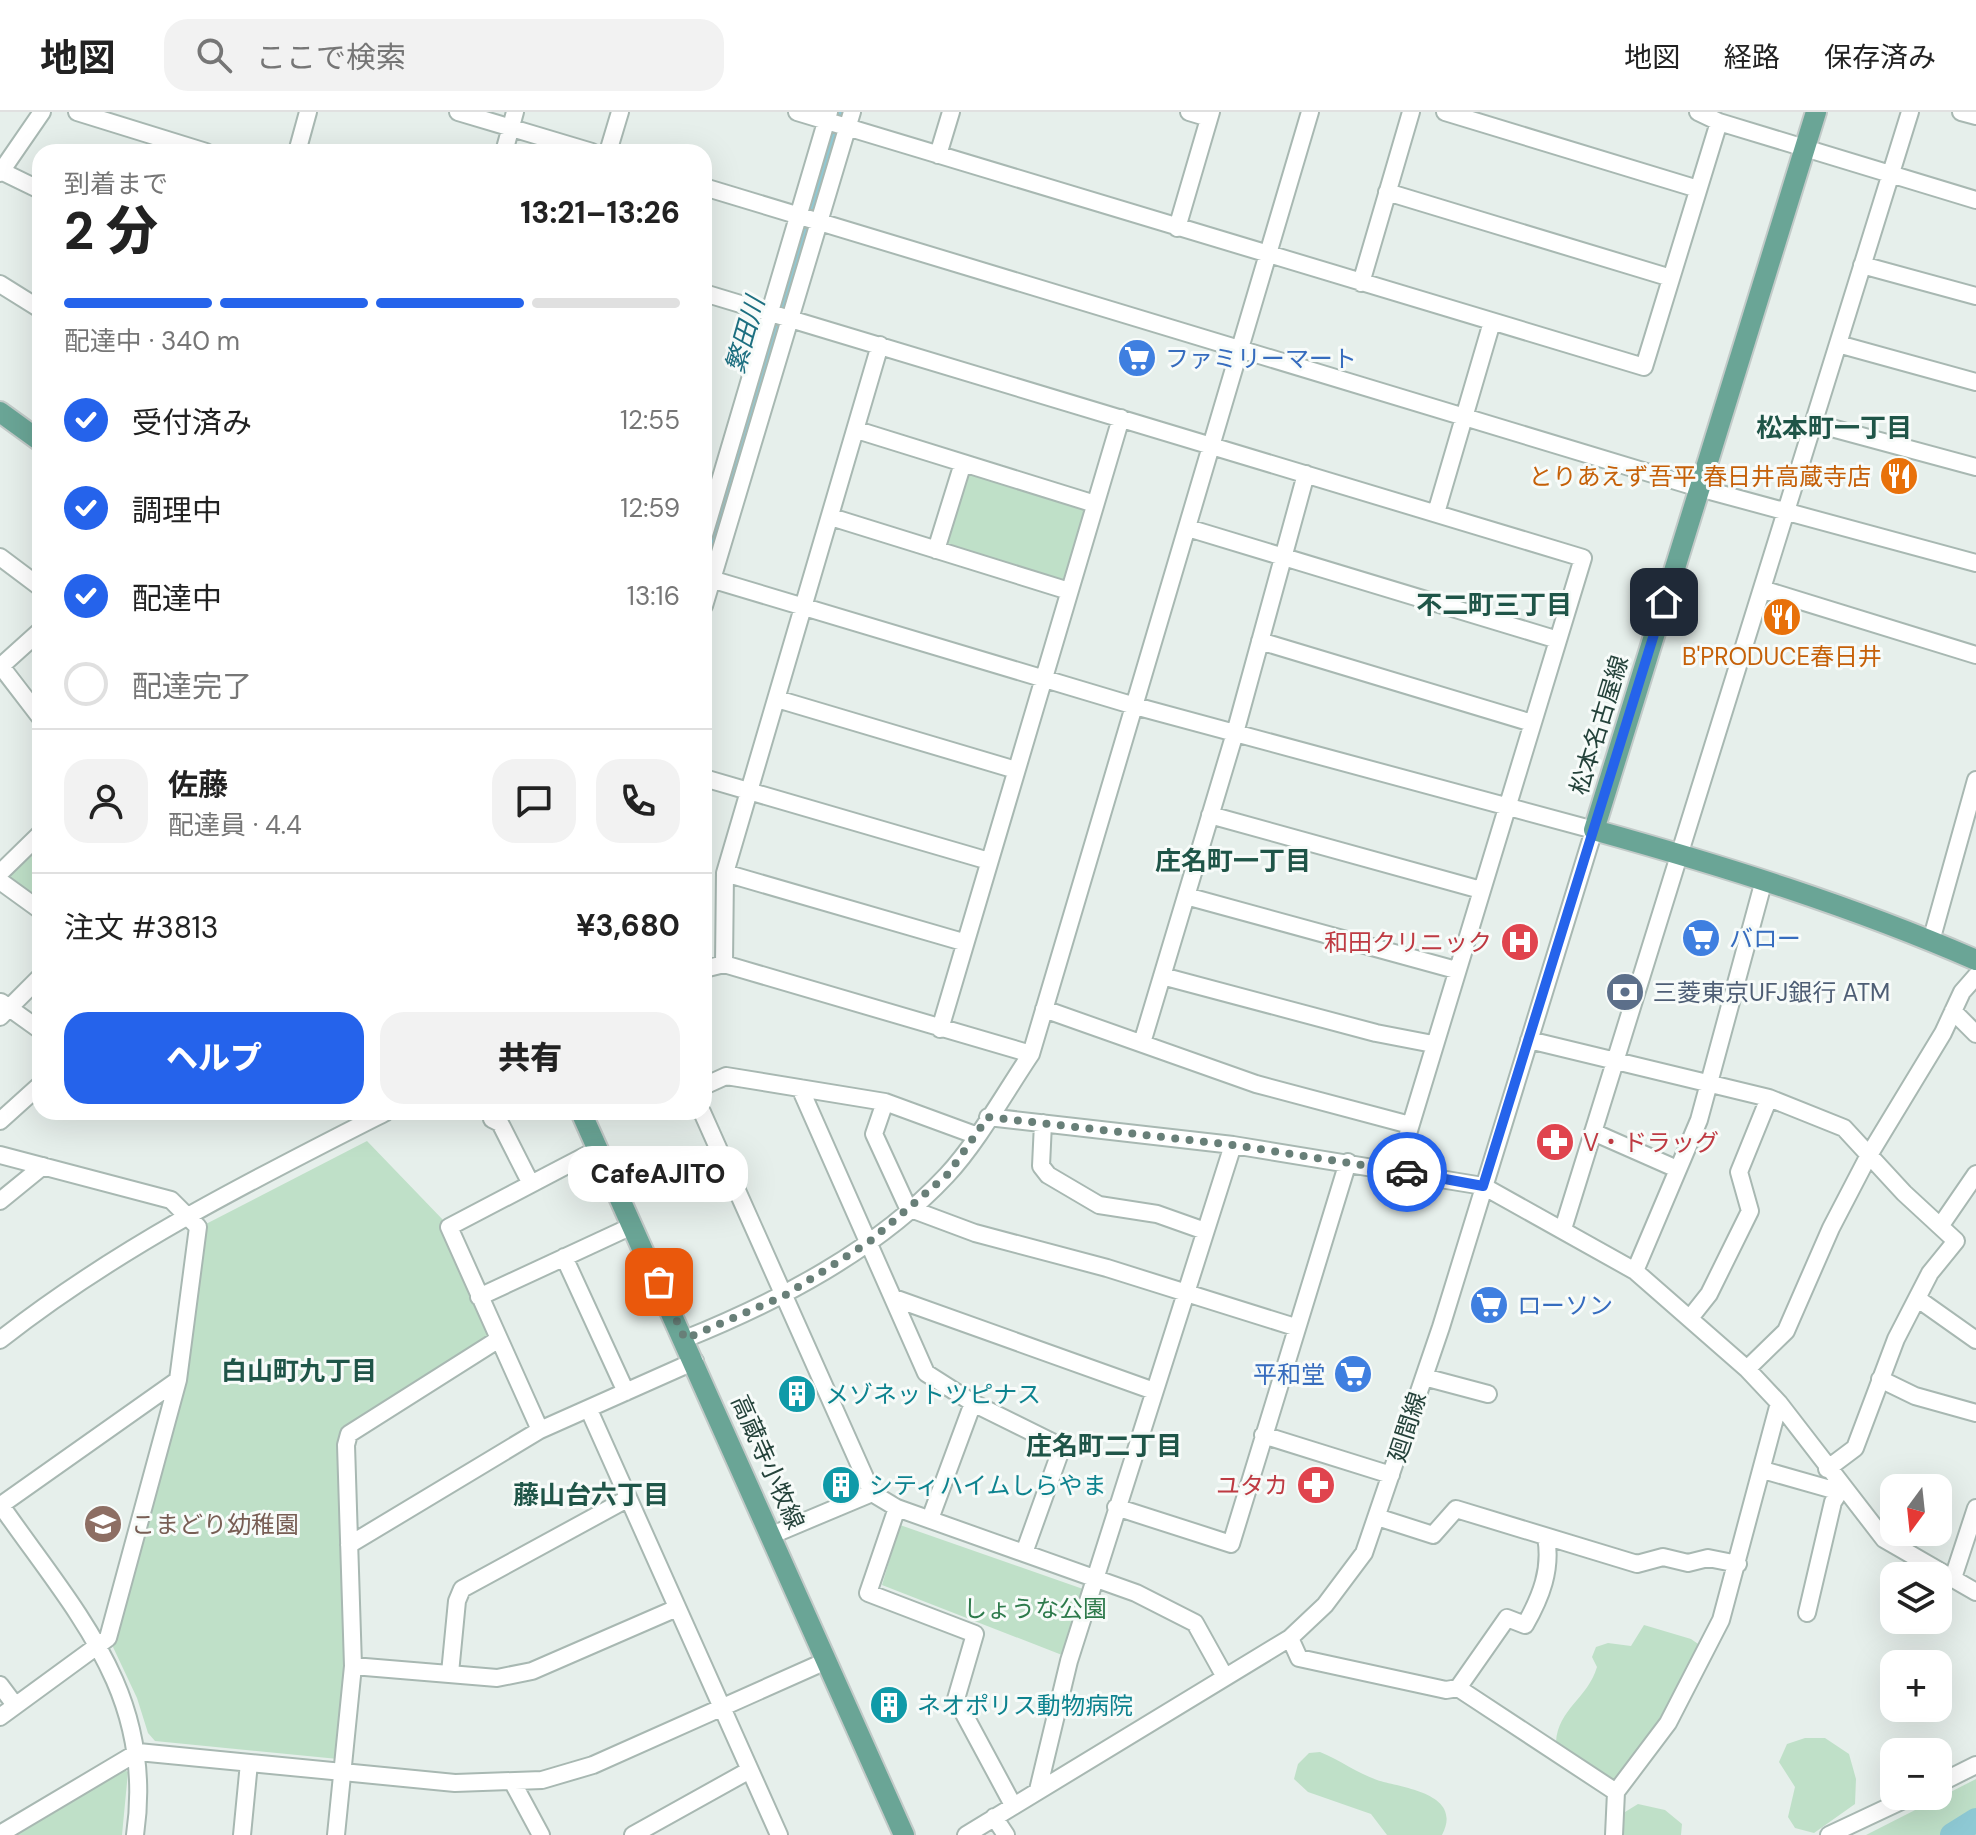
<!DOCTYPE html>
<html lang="ja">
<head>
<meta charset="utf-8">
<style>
	body { margin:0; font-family:"DM Sans","Noto Sans JP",sans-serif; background:#f2f2f2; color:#222; height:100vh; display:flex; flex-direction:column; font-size:30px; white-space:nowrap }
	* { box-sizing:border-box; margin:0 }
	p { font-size:26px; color:#767676 }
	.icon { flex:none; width:44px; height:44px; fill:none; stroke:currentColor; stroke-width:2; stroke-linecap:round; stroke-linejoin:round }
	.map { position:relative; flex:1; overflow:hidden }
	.drawer { position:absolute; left:32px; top:32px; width:680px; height:976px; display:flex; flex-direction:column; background:#fff; border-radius:24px; box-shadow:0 8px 32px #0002 }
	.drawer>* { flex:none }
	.needle { width:52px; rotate:195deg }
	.buttons { position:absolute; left:1880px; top:1362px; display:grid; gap:16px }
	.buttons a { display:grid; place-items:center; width:72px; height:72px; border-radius:16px; background:#fff; box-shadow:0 8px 32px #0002; font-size:40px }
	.pin { position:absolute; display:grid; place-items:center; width:68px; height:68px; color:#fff; margin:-34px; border-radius:16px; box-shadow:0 4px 12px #0006 }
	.courier { position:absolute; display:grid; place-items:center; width:80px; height:80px; margin:-40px; border:6px solid #2563eb; border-radius:50%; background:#fff; color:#222; box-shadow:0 2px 10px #0007 }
	.bubble { position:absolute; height:56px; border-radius:24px; background:#fff; box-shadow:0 8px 32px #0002; font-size:26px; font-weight:800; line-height:56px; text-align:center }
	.overview em { font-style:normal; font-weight:800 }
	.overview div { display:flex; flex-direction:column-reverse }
	.overview { display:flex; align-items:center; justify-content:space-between; height:136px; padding:0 32px }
	h1 { font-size:52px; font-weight:800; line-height:60px }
	.bar { display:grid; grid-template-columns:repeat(4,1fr); gap:12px 8px; align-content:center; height:96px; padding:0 32px }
	.bar i { height:10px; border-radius:6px; background:#e0e0e0 }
	.bar .active { background:#2563eb }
	.bar p { grid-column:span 4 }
	.line { display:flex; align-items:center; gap:20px; padding:0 32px; border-top:2px solid #e0e0e0 }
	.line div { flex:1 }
	.round { display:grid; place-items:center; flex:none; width:84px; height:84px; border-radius:24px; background:#f2f2f2 }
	ol { padding:0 32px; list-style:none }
	li { display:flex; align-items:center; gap:24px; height:88px }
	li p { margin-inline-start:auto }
	li .icon { padding:8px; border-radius:50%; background:#2563eb; color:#fff; stroke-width:4 }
	li:last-child { color:#767676 }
	li i { width:44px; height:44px; border:4px solid #e0e0e0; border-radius:50% }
	.primary-button { display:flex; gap:16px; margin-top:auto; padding:16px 32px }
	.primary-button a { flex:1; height:92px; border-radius:24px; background:#2563eb; color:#fff; font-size:32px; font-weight:800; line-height:92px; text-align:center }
	.primary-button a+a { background:#f2f2f2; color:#222 }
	header { display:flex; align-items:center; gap:48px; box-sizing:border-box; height:112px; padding:0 40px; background:#fff; border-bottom:2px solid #e0e0e0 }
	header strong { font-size:38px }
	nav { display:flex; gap:44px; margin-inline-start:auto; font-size:28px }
	.search { width:560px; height:72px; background:#f2f2f2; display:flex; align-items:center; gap:20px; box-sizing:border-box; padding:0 28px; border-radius:24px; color:#767676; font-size:30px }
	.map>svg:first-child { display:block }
	.green { fill:#bfe0c8 }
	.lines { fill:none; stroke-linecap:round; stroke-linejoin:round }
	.river { stroke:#8ec9d4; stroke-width:24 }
	.minor-casing { stroke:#a8b8b2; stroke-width:20 }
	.major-casing { stroke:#c2cac8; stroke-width:24 }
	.minor { stroke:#fff; stroke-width:16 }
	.major { stroke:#6aa596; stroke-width:20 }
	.done { stroke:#687f78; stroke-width:8; stroke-dasharray:0 14.4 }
	.route { stroke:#2563eb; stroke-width:10 }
	.labels { text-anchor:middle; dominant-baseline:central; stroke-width:6; stroke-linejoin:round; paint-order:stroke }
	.shop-label { font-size:24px; fill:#366cbe; stroke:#f7fbf9; text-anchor:start }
	.food-label { font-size:24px; fill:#c56008; stroke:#f7fbf9; text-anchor:end }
	.street-label { font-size:24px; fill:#24423a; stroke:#f7fbf9 }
	.health-label { font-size:24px; fill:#be3a42; stroke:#f7fbf9; text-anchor:end }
	.service-label { font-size:24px; fill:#4e5e75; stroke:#f7fbf9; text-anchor:start }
	.culture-label { font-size:24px; fill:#0d838f; stroke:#f7fbf9; text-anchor:start }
	.education-label { font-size:24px; fill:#785e54; stroke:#f7fbf9; text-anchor:start }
	.park-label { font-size:24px; fill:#2d7a4b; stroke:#f7fbf9 }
	.water-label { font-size:26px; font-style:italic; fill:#1c6f80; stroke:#f7fbf9 }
	.neighbourhood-label { font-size:26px; font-weight:bold; fill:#1f5548; stroke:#f7fbf9 }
</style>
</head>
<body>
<header>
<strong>地図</strong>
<div class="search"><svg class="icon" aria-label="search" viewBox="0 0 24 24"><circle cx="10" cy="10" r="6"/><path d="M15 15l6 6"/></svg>ここで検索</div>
<nav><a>地図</a><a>経路</a><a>保存済み</a></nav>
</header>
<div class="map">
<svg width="1976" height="1723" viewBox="0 0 1976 1723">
	<rect width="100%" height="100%" fill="#e6efeb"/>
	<!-- green -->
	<path class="green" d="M 969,359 L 1083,393 L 1087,399 L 1067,466 L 1061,469 L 946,434 L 943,428 Z
		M 40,730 L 40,791 L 8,768 L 8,761 Z
		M 367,1029 L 445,1110 L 490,1221 L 488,1226 L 342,1320 L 346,1553 L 338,1647 L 155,1629 L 148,1621 L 137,1586 L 113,1535 L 146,1412 L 204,1113 Z
		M 900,1413 L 1083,1477 L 1062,1543 L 882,1473 Z
		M 1644,1513 L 1691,1527 L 1701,1534 L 1666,1605 L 1616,1670 L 1556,1630 C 1558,1597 1588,1586 1597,1555 L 1592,1545 L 1596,1535 L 1608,1531 L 1631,1534 Z
		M 1805,1626 L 1825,1626 L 1849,1642 L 1856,1667 L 1855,1692 L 1814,1721 L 1795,1716 L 1788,1705 L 1795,1675 L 1779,1650 L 1787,1632 Z
		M 1320,1640 C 1340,1648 1357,1661 1377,1668 C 1402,1676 1464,1681 1442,1723 L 1387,1723 L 1371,1702 L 1308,1680 L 1294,1667 L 1298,1652 L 1309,1641 Z
		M 122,1656 L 128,1660 L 122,1723 L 10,1723 Z
		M 1976,1667 L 1976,1723 L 1866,1723 Z
		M 1638,1692 L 1665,1698 L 1682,1712 L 1681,1723 L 1619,1723 L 1625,1700 Z"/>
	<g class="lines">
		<!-- river -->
		<path class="river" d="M 704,462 L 840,0
			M 1952,1723 L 1976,1708"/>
		<defs>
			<path id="minor" d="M 77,0 L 206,40
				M 458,0 L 592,40
				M 797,0 L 1644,255 L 1719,10
				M 1189,0 L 1209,6
				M 1445,0 L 1698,77
				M 1698,0 L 1719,10 L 1976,88
				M 1961,0 L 1976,4
				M 297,40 L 308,0
				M 504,40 L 515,0
				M 608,40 L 620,0
				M 938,43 L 951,0
				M 1,59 L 40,78
				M 0,61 L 42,0
				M 704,75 L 1699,376 L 1976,451
				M 1387,80 L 1671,166
				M 1177,116 L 1211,0
				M 1862,153 L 1976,184
				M 1361,171 L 1411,0
				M 0,172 L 40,197
				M 704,181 L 1583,446 L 1397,1058
				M 1838,232 L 1976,270
				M 1813,311 L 1976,355
				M 857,318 L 1095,392
				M 1436,401 L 1492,210
				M 831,405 L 1069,479
				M 1188,416 L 1558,528
				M 704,423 L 829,0
				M 936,438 L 963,351
				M 0,445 L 40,475
				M 704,465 L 1135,594 L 1594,718 L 1441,1215 L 1364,1441 L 1325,1493 L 1290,1526 L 966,1723
				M 1762,477 L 1976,543
				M 704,494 L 852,0
				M 1260,529 L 1532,611
				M 0,553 L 40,605
				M 0,555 L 40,519
				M 777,587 L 1016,658
				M 704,666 L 989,749
				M 1210,703 L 1481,778
				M 0,761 L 40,722
				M 725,761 L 963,830
				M 0,769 L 40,798
				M 1186,784 L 1456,858
				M 1931,829 L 1976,668
				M 724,852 L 725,761 L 880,233
				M 704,857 L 724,852 L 1031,942
				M 1162,864 L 1376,921 L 1433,932
				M 1,890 L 40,918
				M 1044,897 L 1256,972 L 1410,1013
				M 1953,899 L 1976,922
				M 0,905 L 40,865
				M 940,917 L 1121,306
				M 1529,928 L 1769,986 L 1844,1016 L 1904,1081 L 1956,1129 L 1930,1161 L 1896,1227 L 1855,1336 L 1827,1357
				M 1142,931 L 1235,621 L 1306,362
				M 704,974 L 726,964 L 885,990 L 975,1023
				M 800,976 L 926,1261 L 973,1291 L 1062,1335 L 1024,1441
				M 885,990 L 874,1022 L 908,1096 L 975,1121 L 1107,1156 L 1295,1215
				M 702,1000 L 872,1381 L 897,1396 L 1136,1481 L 1195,1511 L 1225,1565
				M 988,1005 L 1233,1033 L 1483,1074 L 1635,1159 L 1747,1257 L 1779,1291 L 1884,1427 L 1976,1480
				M 492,1007 L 500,1011 L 531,1072
				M 0,1009 L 40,973
				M 1043,1011 L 1041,1054 L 1048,1063 L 1099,1093 L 1157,1102 L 1205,1119
				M 1593,1020 L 1677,1057
				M 0,1043 L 171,1088 L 198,1115 L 178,1268 L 108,1526 L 0,1605
				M 0,1089 L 43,1054
				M 1941,1113 L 1976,1062
				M 1563,1117 L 1910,0
				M 564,1145 L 626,1280
				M 1635,1159 L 1699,1008 L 1764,768
				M 479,1185 L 632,1114
				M 894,1186 L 1154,1279
				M 1918,1187 L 1976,1228
				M 1690,1206 L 1709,1182 L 1750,1099 L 1739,1060 L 1769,986
				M 685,1227 C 779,1189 877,1138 947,1063 C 977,1031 1006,979 1031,942 L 1310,0
				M 0,1228 C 118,1135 252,1068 386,1000
				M 1747,1257 L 1786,1219 L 1831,1116 L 1869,1043 L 1943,921 L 1962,880 L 1976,864
				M 1424,1265 L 1488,1282
				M 1880,1267 L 1915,1284 L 1976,1301
				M 589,1298 L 779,1723
				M 540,1318 L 449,1115 L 598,1037
				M 1263,1323 L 1391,1363
				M 1763,1358 L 1837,1379
				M 0,1392 C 75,1500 156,1582 135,1723
				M 1,1393 L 178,1268
				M 1116,1395 L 1231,1432 L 1348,1050
				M 897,1396 L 868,1481 L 975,1522 L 956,1587 L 1013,1693
				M 1377,1405 L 1433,1423 L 1456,1397 L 1637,1452 L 1663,1445 L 1688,1451 L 1708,1446 L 1738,1452
				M 930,1407 L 973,1291
				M 772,1423 L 872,1381
				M 349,1433 L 540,1318 L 695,1249
				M 1953,1466 L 1976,1396
				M 1807,1501 L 1833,1390 L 1842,1376
				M 1290,1526 L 1299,1546 L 1446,1578 L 1458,1576 L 1616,1680
				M 353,1554 L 497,1566 L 532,1559 L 677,1496
				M 450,1561 L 457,1489 L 462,1477 L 627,1387
				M 0,1573 L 15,1593
				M 1458,1576 L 1507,1506 L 1525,1513 C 1541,1485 1552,1457 1546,1425
				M 513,1671 L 541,1723
				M 1938,1672 L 1976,1653
				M 1038,1678 L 1069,1549 L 1233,1033
				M 994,1705 L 1006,1723
				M 0,1722 L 138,1640 L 455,1671 L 542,1668 L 593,1653 L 826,1549
				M 242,1723 L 249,1651
				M 336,1723 L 353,1554 L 346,1333 L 349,1322 L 499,1227
				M 633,1723 L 748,1659
				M 1614,1723 L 1616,1680 L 1668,1611 L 1721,1508 L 1779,1291
				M 1829,1723 L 1912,1684"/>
			<path id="major" d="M 1816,0 L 1594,718 C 1724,754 1852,794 1976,848
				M 0,300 L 40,329
				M 581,1000 L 904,1723"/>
		</defs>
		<!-- minor casing -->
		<use href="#minor" class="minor-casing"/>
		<!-- major casing -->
		<use href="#major" class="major-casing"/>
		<!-- minor -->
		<use href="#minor" class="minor"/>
		<!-- major -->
		<use href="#major" class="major"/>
	</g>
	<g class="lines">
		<!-- done -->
		<path class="done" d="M 659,1170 L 685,1227 L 784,1184 L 869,1130 L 948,1062 L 988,1005 L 1233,1033 L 1407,1060"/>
		<!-- route -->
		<path class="route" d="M 1407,1060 L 1483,1074 L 1664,490"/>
	</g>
	<!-- icons -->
	<defs>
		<symbol id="supermarket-disc" viewBox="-11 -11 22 22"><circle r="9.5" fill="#3f7fe0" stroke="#f7fbf9"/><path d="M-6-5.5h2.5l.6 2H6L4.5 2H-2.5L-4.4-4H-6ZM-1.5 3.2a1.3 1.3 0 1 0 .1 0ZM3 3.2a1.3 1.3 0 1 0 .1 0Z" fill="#fff"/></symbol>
		<symbol id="restaurant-disc" viewBox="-11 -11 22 22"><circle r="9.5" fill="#e8710a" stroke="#f7fbf9"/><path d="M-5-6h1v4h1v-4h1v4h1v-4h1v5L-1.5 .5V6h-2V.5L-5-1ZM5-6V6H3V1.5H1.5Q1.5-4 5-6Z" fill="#fff"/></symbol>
		<symbol id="hospital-disc" viewBox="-11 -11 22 22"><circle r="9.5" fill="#e0444e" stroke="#f7fbf9"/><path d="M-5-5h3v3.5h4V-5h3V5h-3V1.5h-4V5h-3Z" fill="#fff"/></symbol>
		<symbol id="bank-disc" viewBox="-11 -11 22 22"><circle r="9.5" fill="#5c6f8a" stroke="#f7fbf9"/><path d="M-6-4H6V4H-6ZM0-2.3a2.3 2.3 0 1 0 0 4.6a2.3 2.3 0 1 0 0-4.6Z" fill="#fff"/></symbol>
		<symbol id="pharmacy-disc" viewBox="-11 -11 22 22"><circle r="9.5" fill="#e0444e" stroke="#f7fbf9"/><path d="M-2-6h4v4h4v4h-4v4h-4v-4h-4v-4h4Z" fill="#fff"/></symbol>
		<symbol id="building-disc" viewBox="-11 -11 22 22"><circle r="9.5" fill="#0f9aa8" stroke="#f7fbf9"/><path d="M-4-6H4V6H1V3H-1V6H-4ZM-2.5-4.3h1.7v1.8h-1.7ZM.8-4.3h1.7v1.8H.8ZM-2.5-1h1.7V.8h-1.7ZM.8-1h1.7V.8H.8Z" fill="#fff"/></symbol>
		<symbol id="school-disc" viewBox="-11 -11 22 22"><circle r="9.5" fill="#8d6e63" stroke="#f7fbf9"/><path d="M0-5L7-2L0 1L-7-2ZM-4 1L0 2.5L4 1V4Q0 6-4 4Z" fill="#fff"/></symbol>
	</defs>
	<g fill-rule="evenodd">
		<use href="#supermarket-disc" x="1115" y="224" width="44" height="44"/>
		<use href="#restaurant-disc" x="1877" y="342" width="44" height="44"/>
		<use href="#restaurant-disc" x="1760" y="483" width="44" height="44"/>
		<use href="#supermarket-disc" x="1679" y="804" width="44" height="44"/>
		<use href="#hospital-disc" x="1498" y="808" width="44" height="44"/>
		<use href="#bank-disc" x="1603" y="858" width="44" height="44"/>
		<use href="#pharmacy-disc" x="1533" y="1008" width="44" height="44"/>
		<use href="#supermarket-disc" x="1467" y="1171" width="44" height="44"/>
		<use href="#supermarket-disc" x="1331" y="1240" width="44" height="44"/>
		<use href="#building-disc" x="775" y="1260" width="44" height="44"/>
		<use href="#building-disc" x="819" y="1351" width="44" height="44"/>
		<use href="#pharmacy-disc" x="1294" y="1351" width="44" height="44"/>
		<use href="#school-disc" x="81" y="1390" width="44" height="44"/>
		<use href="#building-disc" x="867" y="1571" width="44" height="44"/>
	</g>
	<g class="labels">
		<!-- shop labels -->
		<g class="shop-label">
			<text x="1165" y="246">ファミリーマート</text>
			<text x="1729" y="826">バロー</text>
			<text x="1517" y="1193">ローソン</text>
			<text x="1325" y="1262" text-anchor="end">平和堂</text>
		</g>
		<!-- food labels -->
		<g class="food-label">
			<text x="1871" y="364">とりあえず吾平 春日井高蔵寺店</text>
			<text x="1782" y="544" text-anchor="middle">B'PRODUCE春日井</text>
		</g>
		<!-- street labels -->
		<g class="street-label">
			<text transform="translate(1599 613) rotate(-73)">松本名古屋線</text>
			<text transform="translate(1407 1315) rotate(-72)">廻間線</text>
			<text transform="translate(768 1350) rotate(66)">高蔵寺小牧線</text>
		</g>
		<!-- health labels -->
		<g class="health-label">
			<text x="1492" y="830">和田クリニック</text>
			<text x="1583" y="1030" text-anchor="start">V・ドラッグ</text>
			<text x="1288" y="1373">ユタカ</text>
		</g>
		<!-- service labels -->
		<g class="service-label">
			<text x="1653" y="880">三菱東京UFJ銀行 ATM</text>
		</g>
		<!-- culture labels -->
		<g class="culture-label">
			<text x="825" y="1282">メゾネットツピナス</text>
			<text x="869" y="1373">シティハイムしらやま</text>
			<text x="917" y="1593">ネオポリス動物病院</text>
		</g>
		<!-- education labels -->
		<g class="education-label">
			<text x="131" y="1412">こまどり幼稚園</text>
		</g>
		<!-- park labels -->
		<g class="park-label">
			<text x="1035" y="1496">しょうな公園</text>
		</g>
		<!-- water labels -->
		<g class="water-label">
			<text transform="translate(745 223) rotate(-74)">繁田川</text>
		</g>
		<!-- neighbourhood labels -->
		<g class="neighbourhood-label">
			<text x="1834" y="316">松本町一丁目</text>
			<text x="1494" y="493">不二町三丁目</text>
			<text x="1233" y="749">庄名町一丁目</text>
			<text x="299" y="1259">白山町九丁目</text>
			<text x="1104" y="1334">庄名町二丁目</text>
			<text x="591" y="1383">藤山台六丁目</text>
		</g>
	</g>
</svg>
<div class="buttons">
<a><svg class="needle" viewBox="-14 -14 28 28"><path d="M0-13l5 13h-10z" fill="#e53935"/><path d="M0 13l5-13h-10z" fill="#767676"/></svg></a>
<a><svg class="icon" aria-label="layers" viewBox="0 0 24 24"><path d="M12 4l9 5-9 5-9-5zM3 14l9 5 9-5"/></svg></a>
<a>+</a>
<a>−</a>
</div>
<div class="pin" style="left:659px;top:1170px;background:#ea580c"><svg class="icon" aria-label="bag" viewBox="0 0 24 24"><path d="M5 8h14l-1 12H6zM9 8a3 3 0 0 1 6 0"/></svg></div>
<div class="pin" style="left:1664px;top:490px;background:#1f2937"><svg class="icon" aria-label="home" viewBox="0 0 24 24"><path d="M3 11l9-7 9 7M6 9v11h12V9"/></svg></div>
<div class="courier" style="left:1407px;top:1060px"><svg class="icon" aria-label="car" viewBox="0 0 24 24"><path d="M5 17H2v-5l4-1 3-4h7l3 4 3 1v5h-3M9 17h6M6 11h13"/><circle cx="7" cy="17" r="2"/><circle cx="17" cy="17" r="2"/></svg></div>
<div class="bubble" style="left:568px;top:1034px;width:180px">CafeAJITO</div>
<section class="drawer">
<div class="overview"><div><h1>2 分</h1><p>到着まで</p></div><em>13:21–13:26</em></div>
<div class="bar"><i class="active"></i><i class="active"></i><i class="active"></i><i></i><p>配達中 · 340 m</p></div>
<ol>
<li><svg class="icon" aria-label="check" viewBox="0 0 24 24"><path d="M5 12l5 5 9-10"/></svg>受付済み<p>12:55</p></li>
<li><svg class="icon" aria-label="check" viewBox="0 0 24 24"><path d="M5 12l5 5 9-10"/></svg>調理中<p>12:59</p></li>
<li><svg class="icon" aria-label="check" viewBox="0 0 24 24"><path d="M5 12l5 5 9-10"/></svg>配達中<p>13:16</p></li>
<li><i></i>配達完了</li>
</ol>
<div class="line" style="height:144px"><a class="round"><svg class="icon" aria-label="person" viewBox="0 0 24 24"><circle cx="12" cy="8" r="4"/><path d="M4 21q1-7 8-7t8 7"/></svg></a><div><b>佐藤</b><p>配達員 · 4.4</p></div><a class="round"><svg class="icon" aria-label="chat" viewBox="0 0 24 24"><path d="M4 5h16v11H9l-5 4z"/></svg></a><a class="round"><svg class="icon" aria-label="phone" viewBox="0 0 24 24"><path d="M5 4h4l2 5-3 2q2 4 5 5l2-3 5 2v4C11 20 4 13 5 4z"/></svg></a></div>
<div class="line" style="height:104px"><div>注文 #3813</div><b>¥3,680</b></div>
<div class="primary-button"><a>ヘルプ</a><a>共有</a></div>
</section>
</div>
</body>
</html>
